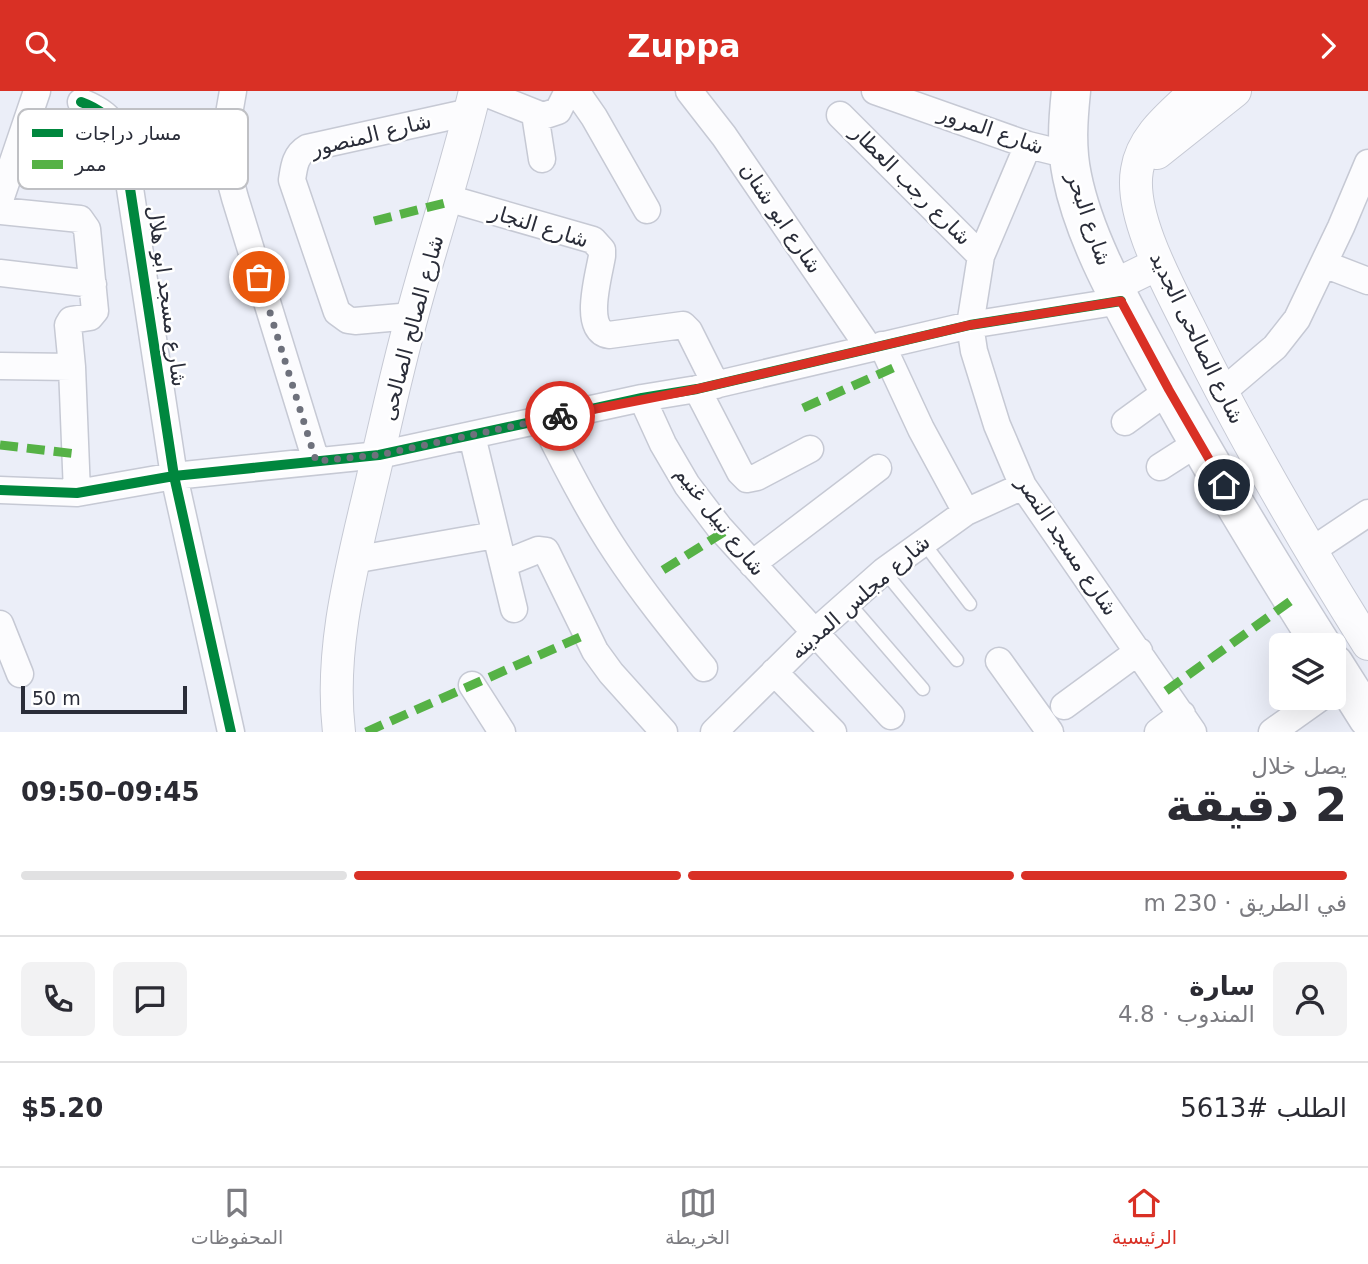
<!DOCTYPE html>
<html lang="ar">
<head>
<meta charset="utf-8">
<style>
	body { margin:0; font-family:"DejaVu Sans",Vazirmatn,sans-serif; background:#f2f2f3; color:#2b2b33; direction:rtl; height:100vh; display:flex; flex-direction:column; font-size:26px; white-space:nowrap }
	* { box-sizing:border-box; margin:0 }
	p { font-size:23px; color:#7c7c81 }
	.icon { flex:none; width:38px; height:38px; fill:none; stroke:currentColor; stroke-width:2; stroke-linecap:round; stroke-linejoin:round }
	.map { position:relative; height:641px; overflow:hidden; direction:ltr }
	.details { display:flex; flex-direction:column; background:#fff; flex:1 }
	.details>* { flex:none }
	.controls { position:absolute; left:1269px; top:542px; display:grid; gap:14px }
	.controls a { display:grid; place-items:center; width:77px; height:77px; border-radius:10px; background:#fff; box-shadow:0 7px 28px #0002; font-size:35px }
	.scale { position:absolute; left:21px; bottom:18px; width:166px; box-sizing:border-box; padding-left:7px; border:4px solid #2a2d39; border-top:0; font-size:19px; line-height:24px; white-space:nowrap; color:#2a2d39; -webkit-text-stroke:5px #fff; paint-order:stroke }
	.pin { position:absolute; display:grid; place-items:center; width:60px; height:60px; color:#fff; margin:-30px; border:4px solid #fff; border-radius:50%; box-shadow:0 2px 7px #0007 }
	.courier { position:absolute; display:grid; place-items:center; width:70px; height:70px; margin:-35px; border:5px solid #d93025; border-radius:50%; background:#fff; color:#222; box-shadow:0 2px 9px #0007 }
	.head em { font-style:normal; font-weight:700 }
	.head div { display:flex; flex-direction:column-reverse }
	.head { display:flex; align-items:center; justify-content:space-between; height:119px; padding:0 21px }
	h1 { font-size:46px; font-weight:700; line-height:52px }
	.bar { display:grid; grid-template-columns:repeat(4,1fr); gap:10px 7px; align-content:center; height:84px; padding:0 21px }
	.bar i { height:9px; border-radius:5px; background:#e1e1e2 }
	.bar .on { background:#d93025 }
	.bar p { grid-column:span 4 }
	.line { display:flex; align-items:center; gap:18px; padding:0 21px; border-top:2px solid #e1e1e2 }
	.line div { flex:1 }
	.round { display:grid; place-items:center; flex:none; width:74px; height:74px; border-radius:10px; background:#f2f2f3 }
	header { display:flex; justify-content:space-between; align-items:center; height:91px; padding:0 21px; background:#d93025; color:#fff; font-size:32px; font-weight:700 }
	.menu { display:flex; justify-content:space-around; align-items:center; height:98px; border-top:2px solid #e1e1e2; background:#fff; font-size:19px; color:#7c7c81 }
	.menu a { display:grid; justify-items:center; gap:4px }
	.menu .on { color:#d93025 }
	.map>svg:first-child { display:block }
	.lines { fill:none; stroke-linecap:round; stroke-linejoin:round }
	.service-casing { stroke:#c6c9d4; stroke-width:15 }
	.minor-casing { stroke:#c6c9d4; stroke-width:29 }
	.tertiary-casing { stroke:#c6c9d4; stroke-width:34 }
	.primary-casing { stroke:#c6c9d4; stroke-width:41 }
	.service { stroke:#fcfcfe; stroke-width:12 }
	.minor { stroke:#fcfcfe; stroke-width:26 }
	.tertiary { stroke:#fcfcfe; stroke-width:32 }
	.primary { stroke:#fcfcfe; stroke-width:38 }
	.quiet { stroke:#56b246; stroke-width:9; stroke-dasharray:18 9; stroke-linecap:butt }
	.cycleway-casing { stroke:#fff; stroke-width:15 }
	.cycleway { stroke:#00873e; stroke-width:10 }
	.done { stroke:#6e717c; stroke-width:7; stroke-dasharray:0 12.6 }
	.route { stroke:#d93025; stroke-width:9 }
	.labels { text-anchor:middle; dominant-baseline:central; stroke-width:5; stroke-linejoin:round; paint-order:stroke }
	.street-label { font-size:21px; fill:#2a2d39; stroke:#fff }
	.key { fill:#fff; stroke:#bfc0c4; stroke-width:2 }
	.key-label { font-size:19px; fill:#2a2d39 }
</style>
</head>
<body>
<header><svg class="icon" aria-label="forward" viewBox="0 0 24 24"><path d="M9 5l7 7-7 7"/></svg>Zuppa<svg class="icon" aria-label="search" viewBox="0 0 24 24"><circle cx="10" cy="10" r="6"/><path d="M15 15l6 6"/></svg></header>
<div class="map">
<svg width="1368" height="641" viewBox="0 0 1368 641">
	<rect width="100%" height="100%" fill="#ebeef8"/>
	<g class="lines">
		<defs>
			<path id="service" d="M 923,451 L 970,513
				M 884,480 L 957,569
				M 848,511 L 923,598"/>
			<path id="minor" d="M 233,0 L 226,40 L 224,66 L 235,107 L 316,370
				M 480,0 L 543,25 L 558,20 L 568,0
				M 576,0 L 594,26 L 647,119
				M 689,0 L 724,45 L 869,257
				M 875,0 L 1028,54 L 1069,64
				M 81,11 C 100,18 111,27 122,45 L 174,385 L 231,641
				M 535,23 L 542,68
				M 840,24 L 981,165
				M 1028,54 L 981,165 L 970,234 L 974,260 L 997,334 L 1023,395 L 1193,641
				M 447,107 L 593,149 L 602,159 L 602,165 C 599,184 582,240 609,244 L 683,234 L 689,240 L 716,294
				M 0,109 L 37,0
				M 0,120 L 80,128 L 87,138 L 95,220 L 90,226 L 71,229 L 68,234 L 72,276 L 77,402
				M 1324,173 L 1368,190
				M 0,182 L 93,193
				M 412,225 L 355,230 L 348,229 L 337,221 L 292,89 C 294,76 295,64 307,57 L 470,21
				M 882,254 L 921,338 L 966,421
				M 0,275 L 72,276
				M 697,298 L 740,381 L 747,388 L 757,386 L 810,358
				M 1221,302 L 1275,256 L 1297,228 L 1341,136 L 1368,72
				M 642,307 L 663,353 L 687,394 L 719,436 L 891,625
				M 543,329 C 565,374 588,419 616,461 C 643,502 673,539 704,577
				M 1125,331 L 1169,299
				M 472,345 L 514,518
				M 1160,376 L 1199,351
				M 0,399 L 77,402 L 174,385 L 379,364 L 642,307 L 697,298 L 970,234 L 1121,210
				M 1311,460 L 1368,422
				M 353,469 L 495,444
				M 503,473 L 538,459 L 546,460 L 595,560 L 611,582 L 664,641
				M 752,473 L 878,377
				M 0,533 L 20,583
				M 999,570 L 1050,641
				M 774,581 L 833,641
				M 472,594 L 502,641
				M 1064,615 L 1139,560
				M 714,641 L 815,541 L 884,480 L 966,421 L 1023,395
				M 1158,641 L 1182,623
				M 1272,641 L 1320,607"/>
			<path id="tertiary" d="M 1196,0 C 1172,23 1142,45 1137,79 C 1129,124 1168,194 1188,234 C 1241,343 1303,449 1368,553
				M 1157,62 L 1235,0
				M 1113,195 L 1158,173
				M 339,641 C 329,556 353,472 372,390 C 385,335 397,279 412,225 C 432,150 457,76 475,0"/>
			<path id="primary" d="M 1071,0 C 1068,29 1066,56 1072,85 C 1084,146 1121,211 1150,265 C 1204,364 1262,460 1322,555
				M 1334,573 L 1368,627"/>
		</defs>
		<!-- service casing -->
		<use href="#service" class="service-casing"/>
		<!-- minor casing -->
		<use href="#minor" class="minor-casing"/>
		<!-- tertiary casing -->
		<use href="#tertiary" class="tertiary-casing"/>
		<!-- primary casing -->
		<use href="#primary" class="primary-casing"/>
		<!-- service -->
		<use href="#service" class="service"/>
		<!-- minor -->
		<use href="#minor" class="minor"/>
		<!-- tertiary -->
		<use href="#tertiary" class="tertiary"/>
		<!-- primary -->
		<use href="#primary" class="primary"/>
		<!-- quiet -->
		<path class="quiet" d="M 374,130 L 445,112
			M 803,317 L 893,277
			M 0,354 L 77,363
			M 663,479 L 724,441
			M 1166,600 L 1292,509
			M 366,641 L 587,543"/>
		<defs>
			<path id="cycleway" d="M 81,11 C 100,18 111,27 122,45 L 174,385 L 231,641
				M 0,399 L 77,402 L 174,385 L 379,364 L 642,307 L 697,298 L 970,234 L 1121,210"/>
		</defs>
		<!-- cycleway casing -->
		<use href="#cycleway" class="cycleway-casing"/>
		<!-- cycleway -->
		<use href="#cycleway" class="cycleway"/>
	</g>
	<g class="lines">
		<!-- done -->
		<path class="done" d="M 259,186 L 316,370 L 379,364 L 560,325"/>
		<!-- route -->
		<path class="route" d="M 560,325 L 697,298 L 970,234 L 1121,210 L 1169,299 L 1224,394"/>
	</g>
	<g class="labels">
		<!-- street labels -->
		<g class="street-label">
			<text transform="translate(991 39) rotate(19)">شارع المرور</text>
			<text transform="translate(371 44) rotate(-14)">شارع المنصور</text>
			<text transform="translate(911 94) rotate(45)">شارع رجب العطار</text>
			<text transform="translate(781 127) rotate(56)">شارع ابو شنان</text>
			<text transform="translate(1089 128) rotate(71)">شارع البحر</text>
			<text transform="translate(539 135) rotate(17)">شارع النجار</text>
			<text transform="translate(167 205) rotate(82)">شارع مسجد ابو هلال</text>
			<text transform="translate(412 237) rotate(-75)">شارع الصالح الصالحى</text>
			<text transform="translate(1197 247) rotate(64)">شارع الصالحى الجديد</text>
			<text transform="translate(720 430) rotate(52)">شارع نبيل غنيم</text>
			<text transform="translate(1067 455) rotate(56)">شارع مسجد النصر</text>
			<text transform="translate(860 506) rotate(-41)">شارع مجلس المدينه</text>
		</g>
	</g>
	<!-- legend -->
	<rect x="18" y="18" width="230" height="80" rx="10" class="key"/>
	<rect x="32" y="38" width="31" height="8" fill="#00873e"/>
	<rect x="32" y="69" width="31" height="9" fill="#56b246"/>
	<g class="key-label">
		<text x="75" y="49">مسار دراجات</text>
		<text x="75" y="80">ممر</text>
	</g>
</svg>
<div class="controls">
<a><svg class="icon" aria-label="layers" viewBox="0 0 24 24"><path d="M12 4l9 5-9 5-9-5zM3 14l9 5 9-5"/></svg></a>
</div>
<div class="scale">50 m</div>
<div class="pin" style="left:259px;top:186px;background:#ea580c"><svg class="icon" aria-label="bag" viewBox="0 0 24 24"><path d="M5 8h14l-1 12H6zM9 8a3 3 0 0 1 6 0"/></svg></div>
<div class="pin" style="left:1224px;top:394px;background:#1f2937"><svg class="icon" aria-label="home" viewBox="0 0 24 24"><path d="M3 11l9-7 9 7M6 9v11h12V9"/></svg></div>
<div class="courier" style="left:560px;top:325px"><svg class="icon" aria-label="bike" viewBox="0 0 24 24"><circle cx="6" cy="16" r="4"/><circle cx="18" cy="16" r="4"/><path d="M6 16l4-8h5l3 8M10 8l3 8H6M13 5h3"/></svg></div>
</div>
<section class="details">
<div class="head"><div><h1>2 دقيقة</h1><p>يصل خلال</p></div><em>09:45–09:50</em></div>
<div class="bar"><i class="on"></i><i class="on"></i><i class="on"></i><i></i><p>في الطريق · 230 m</p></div>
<div class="line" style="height:126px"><a class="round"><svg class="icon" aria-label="person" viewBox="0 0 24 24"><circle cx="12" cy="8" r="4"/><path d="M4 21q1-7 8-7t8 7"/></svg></a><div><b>سارة</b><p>المندوب · 4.8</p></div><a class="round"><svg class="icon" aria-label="chat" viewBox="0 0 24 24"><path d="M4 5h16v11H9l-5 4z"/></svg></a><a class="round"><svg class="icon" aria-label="phone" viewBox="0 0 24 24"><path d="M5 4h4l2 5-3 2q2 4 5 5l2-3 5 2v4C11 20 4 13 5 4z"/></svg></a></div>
<div class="line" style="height:91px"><div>الطلب #5613</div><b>$5.20</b></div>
</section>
<nav class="menu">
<a class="on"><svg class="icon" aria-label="home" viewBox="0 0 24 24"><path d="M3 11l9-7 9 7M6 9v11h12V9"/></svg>الرئيسية</a>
<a><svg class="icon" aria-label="map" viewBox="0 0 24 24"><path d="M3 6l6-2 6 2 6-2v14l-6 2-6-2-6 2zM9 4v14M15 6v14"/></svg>الخريطة</a>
<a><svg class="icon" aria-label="saved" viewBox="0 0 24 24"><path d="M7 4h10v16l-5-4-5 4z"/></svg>المحفوظات</a>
</nav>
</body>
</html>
